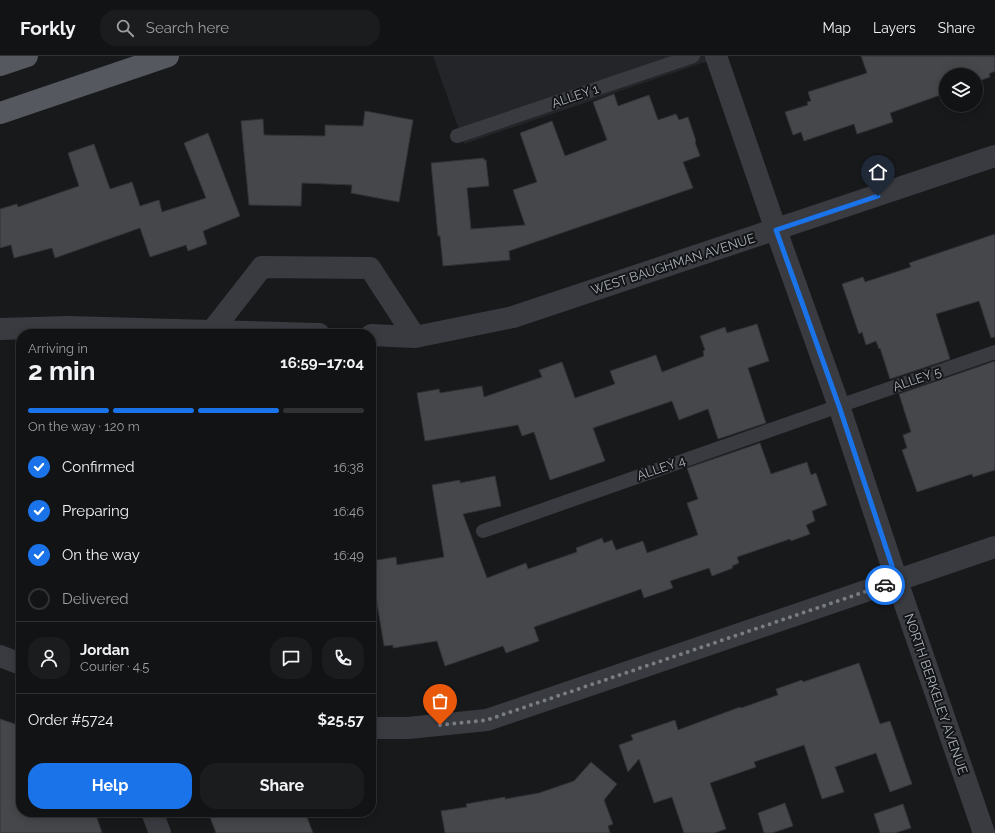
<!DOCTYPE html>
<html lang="en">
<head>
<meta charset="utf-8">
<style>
	body { margin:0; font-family:Raleway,sans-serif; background:#1b1c1d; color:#f1f3f6; height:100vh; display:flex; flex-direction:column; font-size:15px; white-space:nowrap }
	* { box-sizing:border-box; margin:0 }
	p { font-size:13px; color:#9c9ea0 }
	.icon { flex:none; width:22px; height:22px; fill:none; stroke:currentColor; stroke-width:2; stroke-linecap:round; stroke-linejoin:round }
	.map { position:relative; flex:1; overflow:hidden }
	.sheet { position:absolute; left:16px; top:273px; width:360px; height:488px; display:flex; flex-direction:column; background:#121314; border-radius:16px; box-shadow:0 2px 10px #0003,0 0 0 1px #313234 }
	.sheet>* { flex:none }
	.buttons { position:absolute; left:939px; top:12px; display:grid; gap:8px }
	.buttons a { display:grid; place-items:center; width:44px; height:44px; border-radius:50%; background:#121314; box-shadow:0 2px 10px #0003,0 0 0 1px #313234; font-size:20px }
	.pin { position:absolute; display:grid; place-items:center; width:34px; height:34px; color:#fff; margin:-41px -17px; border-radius:50% 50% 50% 0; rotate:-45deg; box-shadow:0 0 4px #0007 }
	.pin .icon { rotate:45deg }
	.courier { position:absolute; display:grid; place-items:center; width:40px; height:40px; margin:-20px; border:3px solid #1a73e8; border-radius:50%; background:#fff; color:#222; box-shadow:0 1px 5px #0007 }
	.head em { font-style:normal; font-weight:700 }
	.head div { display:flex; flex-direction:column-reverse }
	.head { display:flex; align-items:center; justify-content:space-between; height:68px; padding:0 12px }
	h1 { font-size:26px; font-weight:700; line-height:30px }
	.bar { display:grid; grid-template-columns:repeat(4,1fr); gap:6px 4px; align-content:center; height:48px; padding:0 12px }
	.bar i { height:5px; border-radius:3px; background:#313234 }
	.bar .on { background:#1a73e8 }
	.bar p { grid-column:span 4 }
	.line { display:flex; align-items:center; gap:10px; padding:0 12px; border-top:1px solid #313234 }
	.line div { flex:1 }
	.round { display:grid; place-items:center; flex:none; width:42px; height:42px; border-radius:16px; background:#1b1c1d }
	ol { padding:0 12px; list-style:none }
	li { display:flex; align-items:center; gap:12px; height:44px }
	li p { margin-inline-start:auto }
	li .icon { padding:4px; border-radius:50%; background:#1a73e8; color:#fff; stroke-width:4 }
	li:last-child { color:#9c9ea0 }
	li i { width:22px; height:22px; border:2px solid #313234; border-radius:50% }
	.primary-button { display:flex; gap:8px; margin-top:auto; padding:8px 12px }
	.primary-button a { flex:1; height:46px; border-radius:16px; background:#1a73e8; color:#fff; font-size:16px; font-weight:700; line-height:46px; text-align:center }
	.primary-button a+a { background:#1b1c1d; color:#f1f3f6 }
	header { display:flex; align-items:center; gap:24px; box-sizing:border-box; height:56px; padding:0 20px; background:#121314; border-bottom:1px solid #313234 }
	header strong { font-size:19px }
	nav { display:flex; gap:22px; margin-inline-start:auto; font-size:14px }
	.search { width:280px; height:36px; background:#1b1c1d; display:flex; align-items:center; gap:10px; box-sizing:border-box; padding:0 14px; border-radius:16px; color:#9c9ea0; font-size:15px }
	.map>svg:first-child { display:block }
	.built { fill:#242528 }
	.building { fill:#45474b; stroke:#323337 }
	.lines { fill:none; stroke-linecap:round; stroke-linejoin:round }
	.lane { stroke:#393b40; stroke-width:14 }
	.street { stroke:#393b40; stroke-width:22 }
	.primary { stroke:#55585f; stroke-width:22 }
	.done { stroke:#787c83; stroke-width:4; stroke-dasharray:0 7.2 }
	.route { stroke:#1a73e8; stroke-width:5 }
	.labels { text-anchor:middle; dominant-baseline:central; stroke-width:4; stroke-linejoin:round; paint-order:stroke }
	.street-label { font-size:13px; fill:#abb1bb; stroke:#131416 }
</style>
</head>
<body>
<header>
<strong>Forkly</strong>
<div class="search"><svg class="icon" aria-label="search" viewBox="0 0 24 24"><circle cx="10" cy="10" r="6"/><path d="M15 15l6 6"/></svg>Search here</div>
<nav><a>Map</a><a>Layers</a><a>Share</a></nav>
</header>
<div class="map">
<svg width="995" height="777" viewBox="0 0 995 777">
	<rect width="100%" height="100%" fill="#18191b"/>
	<!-- built -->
	<path class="built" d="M 433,0 L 723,0 L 464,88 Z"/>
	<!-- building -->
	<path class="building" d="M 861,0 L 995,0 L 995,15 L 989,18 L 990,21 L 976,26 L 976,19 L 946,19 L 946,37 L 890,57 L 893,66 L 857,78 L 854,68 L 804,85 L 801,76 L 793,79 L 785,56 L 808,49 L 807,46 L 811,45 L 808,36 L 867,17 Z
		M 614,38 L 618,50 L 649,39 L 658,64 L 676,58 L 679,64 L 688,61 L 696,85 L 695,86 L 700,100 L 683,106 L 693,132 L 509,195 L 510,204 L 443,210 L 440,180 L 438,180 L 431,107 L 484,102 L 484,104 L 486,104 L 489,130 L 467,132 L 471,173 L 525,169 L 513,134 L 537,126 L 520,77 L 552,65 L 565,100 L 607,84 L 593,46 Z
		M 365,55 L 413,64 L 399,146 L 351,137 L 352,129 L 302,127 L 301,150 L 249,149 L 241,65 L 263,63 L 264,79 L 325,80 L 325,69 L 363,70 Z
		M 208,77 L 240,160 L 203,175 L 207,188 L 188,195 L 186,189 L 150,201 L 140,172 L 55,202 L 52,192 L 14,202 L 11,189 L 0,192 L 0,153 L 17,148 L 18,151 L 79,130 L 68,97 L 94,88 L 110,133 L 132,126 L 140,150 L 159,144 L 162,156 L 206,142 L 184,87 Z
		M 995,178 L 995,281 L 991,282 L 979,245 L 936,258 L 950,303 L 890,323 L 880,292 L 879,293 L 876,285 L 866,289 L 862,276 L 859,278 L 842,228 L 863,221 L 865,226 L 911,211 L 909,207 Z
		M 757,268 L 769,305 L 748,312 L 766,367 L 718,383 L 708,353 L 679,364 L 672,345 L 593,372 L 605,405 L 550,424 L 534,376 L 522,380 L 518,369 L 425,385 L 417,337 L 439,333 L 440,337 L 482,330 L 484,341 L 542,321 L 539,314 L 562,306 L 575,342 L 615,328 L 610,315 L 656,299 L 662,316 L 704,300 L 703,295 L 705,294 L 700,280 L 725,271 L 727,277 Z
		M 995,305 L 995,414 L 973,421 L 972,418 L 917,436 L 902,394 L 907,392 L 903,379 L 911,376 L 899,338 Z
		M 760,387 L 771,418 L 807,406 L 811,419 L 816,417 L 827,449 L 812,455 L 815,465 L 806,469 L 810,478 L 791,485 L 790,483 L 737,501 L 739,507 L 732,510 L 733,512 L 712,520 L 709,512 L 670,525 L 673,532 L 644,542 L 641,533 L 534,571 L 539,585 L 506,597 L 503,590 L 445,610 L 437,585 L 393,592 L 393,589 L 384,590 L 375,535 L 371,536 L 371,505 L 396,501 L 397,509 L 444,501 L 432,429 L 460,424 L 460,427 L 495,420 L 501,450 L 463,458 L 487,522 L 526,507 L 528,513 L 577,496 L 576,492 L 602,482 L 604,487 L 612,484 L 616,494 L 643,485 L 647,497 L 698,479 L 687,447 L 698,443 L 687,412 Z
		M 859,607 L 880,668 L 890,665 L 912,728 L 890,736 L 876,697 L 835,711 L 844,736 L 822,743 L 804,689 L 754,706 L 756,711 L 710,727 L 726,773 L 714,777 L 684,777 L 672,741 L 654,747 L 639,703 L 628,716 L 619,689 L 633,684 L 631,679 L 675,664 L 678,674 L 740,651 L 741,652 L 778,639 L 776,633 L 802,624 L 803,626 Z
		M 0,663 L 21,670 L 21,756 L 95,756 L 102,777 L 0,777 Z
		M 591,706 L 617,728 L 604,744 L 613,768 L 608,770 L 610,777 L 445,777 L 441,755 L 467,751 L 466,748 L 505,741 L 505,743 L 539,737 L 574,725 Z
		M 785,747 L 793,770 L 772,777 L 764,777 L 758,757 Z
		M 903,748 L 911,772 L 895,777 L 880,777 L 874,758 Z
		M 224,756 L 305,756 L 313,777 L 216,777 L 210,761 Z"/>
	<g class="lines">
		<!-- lane -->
		<path class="lane" d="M 457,80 L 693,0
			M 483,475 L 839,350 L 995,296"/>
		<!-- street -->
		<path class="street" d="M 716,0 L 776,174 L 839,350 L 897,525 L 984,777
			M 0,273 L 68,271 L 319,278
			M 212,275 L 262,211 L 370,212 L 415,281
			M 371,279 L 415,281 L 513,261 L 995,100
			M 0,600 L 21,608
			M 371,672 L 408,672 L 487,664 L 995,491
			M 152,756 L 160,777"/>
		<!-- primary -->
		<path class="primary" d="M 0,9 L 27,0
			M 0,57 L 168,0"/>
	</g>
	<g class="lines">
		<!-- done -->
		<path class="done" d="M 440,669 L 487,664 L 885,529"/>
		<!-- route -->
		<path class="route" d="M 878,140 L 776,174 L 839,350 L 897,525 L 885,529"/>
	</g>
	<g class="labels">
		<!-- street labels -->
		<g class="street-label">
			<text transform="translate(575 40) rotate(-19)">ALLEY 1</text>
			<text transform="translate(673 208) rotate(-18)">WEST BAUGHMAN AVENUE</text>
			<text transform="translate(917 323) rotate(-19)">ALLEY 5</text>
			<text transform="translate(661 412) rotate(-19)">ALLEY 4</text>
			<text transform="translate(936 638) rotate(71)">NORTH BERKELEY AVENUE</text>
		</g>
	</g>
</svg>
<div class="buttons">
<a><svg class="icon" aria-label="layers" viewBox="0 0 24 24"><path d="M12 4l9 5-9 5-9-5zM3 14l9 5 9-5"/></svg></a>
</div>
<div class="pin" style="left:440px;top:669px;background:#ea580c"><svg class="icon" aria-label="bag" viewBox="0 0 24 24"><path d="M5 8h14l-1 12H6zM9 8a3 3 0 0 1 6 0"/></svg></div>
<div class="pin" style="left:878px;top:140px;background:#1f2937"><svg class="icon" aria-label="home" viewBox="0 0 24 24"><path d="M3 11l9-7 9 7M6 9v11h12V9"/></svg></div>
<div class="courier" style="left:885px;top:529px"><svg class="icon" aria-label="car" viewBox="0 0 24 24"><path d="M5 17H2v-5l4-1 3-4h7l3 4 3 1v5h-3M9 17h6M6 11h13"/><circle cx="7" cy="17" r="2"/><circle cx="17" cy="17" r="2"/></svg></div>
<section class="sheet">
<div class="head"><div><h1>2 min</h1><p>Arriving in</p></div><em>16:59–17:04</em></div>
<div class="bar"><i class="on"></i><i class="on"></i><i class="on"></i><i></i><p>On the way · 120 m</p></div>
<ol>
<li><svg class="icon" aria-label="check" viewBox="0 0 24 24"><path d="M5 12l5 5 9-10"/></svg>Confirmed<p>16:38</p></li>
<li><svg class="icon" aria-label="check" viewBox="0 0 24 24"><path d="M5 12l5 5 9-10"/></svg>Preparing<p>16:46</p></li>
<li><svg class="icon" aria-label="check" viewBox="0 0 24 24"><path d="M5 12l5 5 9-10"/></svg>On the way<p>16:49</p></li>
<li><i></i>Delivered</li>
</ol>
<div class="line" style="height:72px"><a class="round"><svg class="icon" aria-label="person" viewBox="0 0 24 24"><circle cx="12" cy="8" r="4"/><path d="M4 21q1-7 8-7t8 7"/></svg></a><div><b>Jordan</b><p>Courier · 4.5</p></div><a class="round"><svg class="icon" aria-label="chat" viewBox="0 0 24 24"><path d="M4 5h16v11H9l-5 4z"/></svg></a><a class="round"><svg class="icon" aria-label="phone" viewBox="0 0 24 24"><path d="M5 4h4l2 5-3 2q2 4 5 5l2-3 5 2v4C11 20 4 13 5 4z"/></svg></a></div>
<div class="line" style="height:52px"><div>Order #5724</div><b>$25.57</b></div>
<div class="primary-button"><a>Help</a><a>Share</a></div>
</section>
</div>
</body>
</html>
